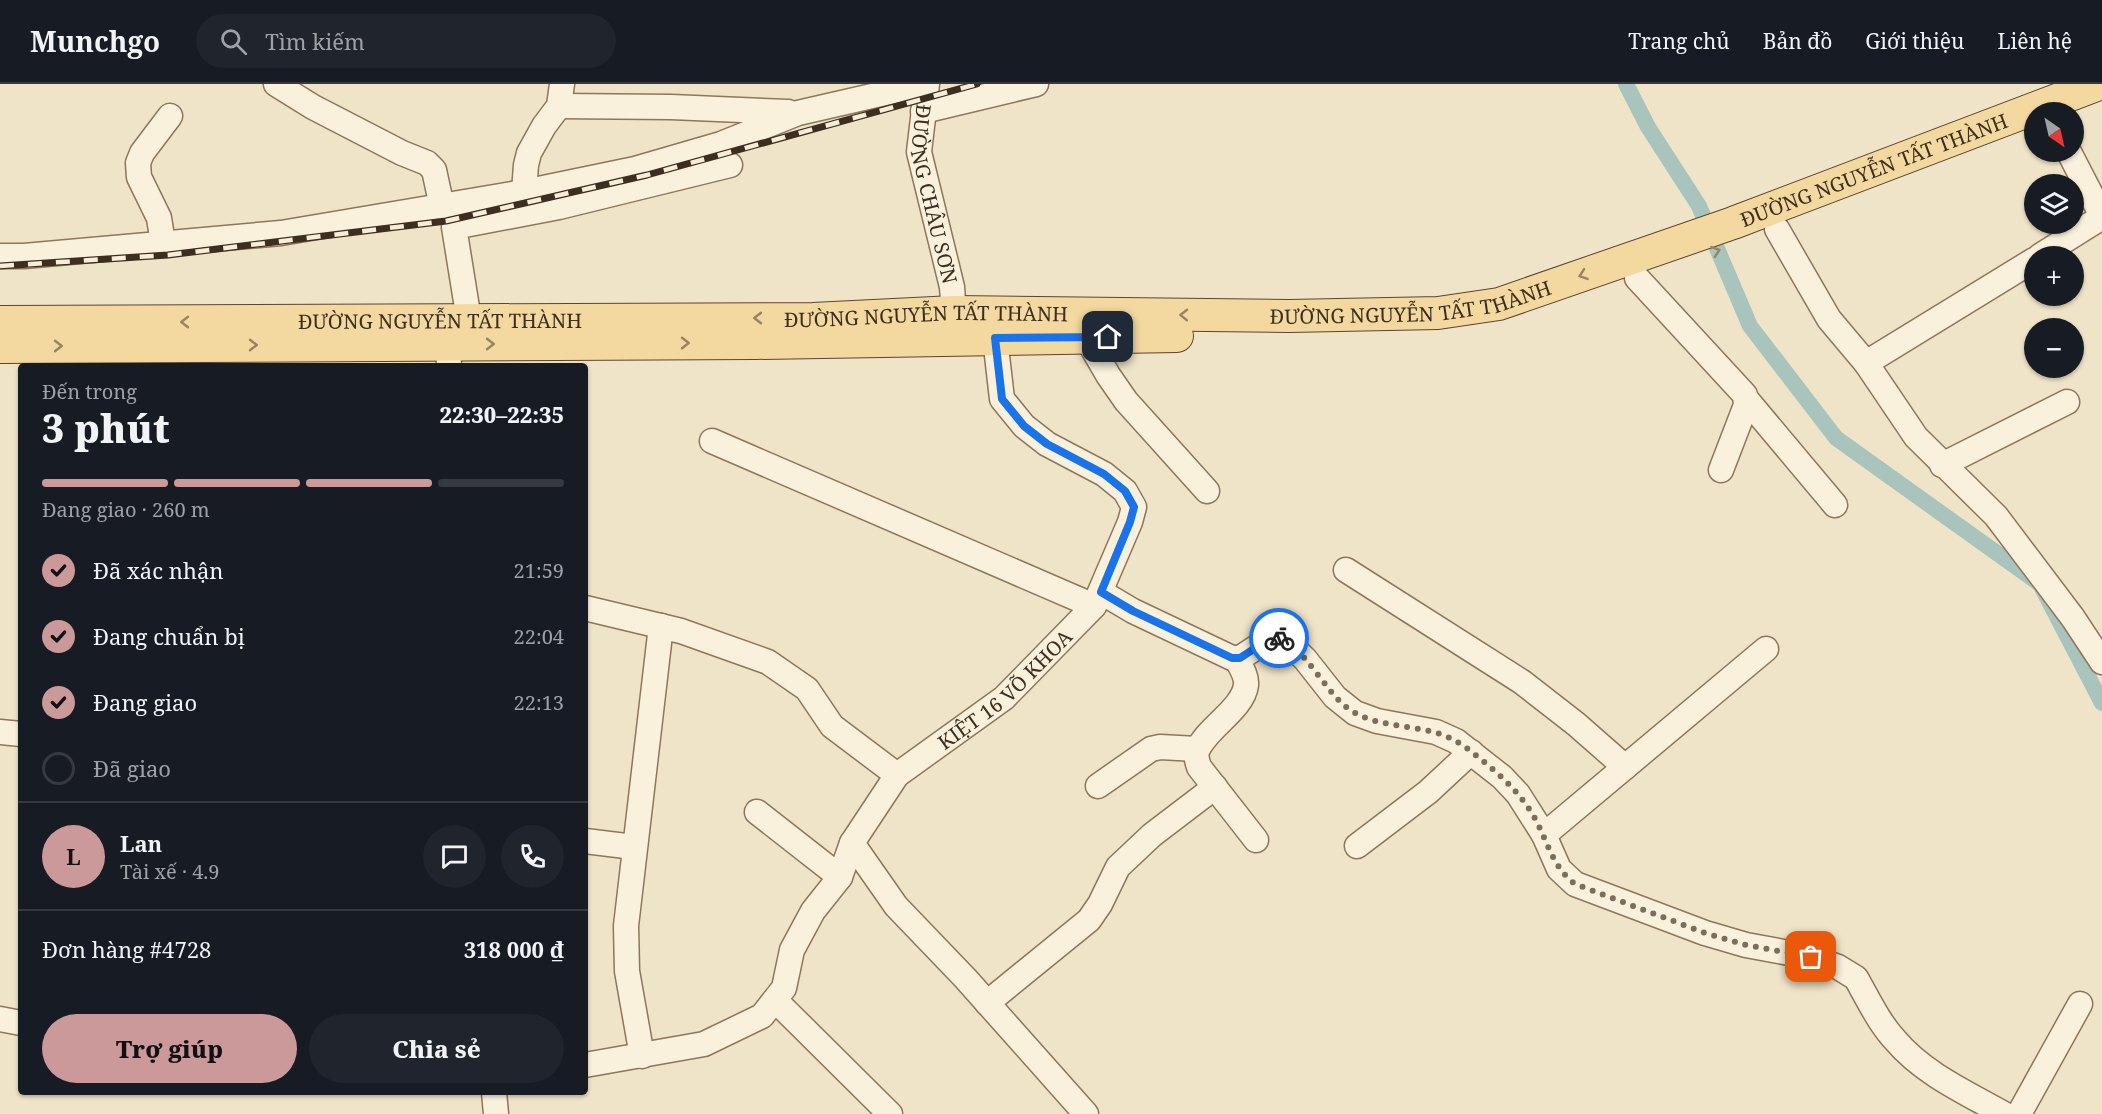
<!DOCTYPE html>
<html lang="vi">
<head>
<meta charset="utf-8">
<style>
	body { margin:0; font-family:"Noto Serif",serif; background:#20242c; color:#f1f3f6; height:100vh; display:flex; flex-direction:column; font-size:22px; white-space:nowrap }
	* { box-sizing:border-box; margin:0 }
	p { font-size:20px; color:#9ea1a6 }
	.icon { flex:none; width:33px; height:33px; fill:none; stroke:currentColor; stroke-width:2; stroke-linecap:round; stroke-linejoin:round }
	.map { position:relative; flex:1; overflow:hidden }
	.drawer { position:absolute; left:18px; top:279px; width:570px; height:732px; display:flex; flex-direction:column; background:#171b24; border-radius:6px; box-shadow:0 2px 4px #0004 }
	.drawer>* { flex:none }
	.needle { width:39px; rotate:146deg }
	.controls { position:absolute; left:2024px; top:18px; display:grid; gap:12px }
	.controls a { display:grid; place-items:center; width:60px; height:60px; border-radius:50%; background:#171b24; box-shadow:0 2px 4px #0004; font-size:30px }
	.pin { position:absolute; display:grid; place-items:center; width:51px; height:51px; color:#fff; margin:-26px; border-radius:12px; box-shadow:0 3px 9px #0006 }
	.courier { position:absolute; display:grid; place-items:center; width:60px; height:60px; margin:-30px; border:4px solid #1a73e8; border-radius:50%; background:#fff; color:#222; box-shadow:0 2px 8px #0007 }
	.head em { font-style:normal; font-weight:800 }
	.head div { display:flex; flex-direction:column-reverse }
	.head { display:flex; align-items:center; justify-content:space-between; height:102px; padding:0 24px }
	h1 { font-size:39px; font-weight:800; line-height:45px }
	.bar { display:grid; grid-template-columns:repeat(4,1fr); gap:9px 6px; align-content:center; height:72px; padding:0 24px }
	.bar i { height:8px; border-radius:4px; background:#363941 }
	.bar .active { background:#cc999b }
	.bar p { grid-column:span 4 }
	.line { display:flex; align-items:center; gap:15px; padding:0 24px; border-top:2px solid #363941 }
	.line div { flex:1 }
	.round { display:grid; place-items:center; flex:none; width:63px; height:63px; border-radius:32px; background:#20242c }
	ol { padding:0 24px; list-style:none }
	li { display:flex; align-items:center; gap:18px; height:66px }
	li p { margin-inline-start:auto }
	li .icon { padding:6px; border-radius:50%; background:#cc999b; color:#111; stroke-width:4 }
	li:last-child { color:#9ea1a6 }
	li i { width:33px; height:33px; border:3px solid #363941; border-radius:50% }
	.action { display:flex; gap:12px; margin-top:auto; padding:12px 24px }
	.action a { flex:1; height:69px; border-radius:36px; background:#cc999b; color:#111; font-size:24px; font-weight:800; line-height:69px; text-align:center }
	.action a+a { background:#20242c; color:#f1f3f6 }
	header { display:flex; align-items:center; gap:36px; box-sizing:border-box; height:84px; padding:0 30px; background:#171b24; border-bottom:2px solid #363941 }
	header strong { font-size:28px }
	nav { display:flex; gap:33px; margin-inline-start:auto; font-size:21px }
	.search { width:420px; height:54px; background:#20242c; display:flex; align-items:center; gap:15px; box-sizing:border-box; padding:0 21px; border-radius:33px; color:#9ea1a6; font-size:22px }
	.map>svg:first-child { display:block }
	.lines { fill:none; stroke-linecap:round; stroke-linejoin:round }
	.canal { stroke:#a9c4bc; stroke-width:16 }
	.minor-casing { stroke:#8d765c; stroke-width:27 }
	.major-casing { stroke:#5b4430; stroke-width:34 }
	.minor { stroke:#faf1dc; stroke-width:24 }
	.major { stroke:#f3d9a0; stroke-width:32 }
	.rail-casing { stroke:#3d2e20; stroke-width:7 }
	.rail { stroke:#f7eed8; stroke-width:4.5; stroke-dasharray:14; stroke-linecap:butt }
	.oneway { stroke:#988460 }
	.done { stroke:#7c6e5b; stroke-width:6; stroke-dasharray:0 10.8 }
	.route { stroke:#1a73e8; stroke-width:8 }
	.labels { text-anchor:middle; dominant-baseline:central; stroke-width:6; stroke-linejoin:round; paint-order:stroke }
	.street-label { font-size:20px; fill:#3d2e20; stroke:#f7eed8 }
</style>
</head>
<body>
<header>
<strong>Munchgo</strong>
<div class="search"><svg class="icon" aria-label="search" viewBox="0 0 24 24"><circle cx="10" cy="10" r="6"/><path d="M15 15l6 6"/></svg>Tìm kiếm</div>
<nav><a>Trang chủ</a><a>Bản đồ</a><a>Giới thiệu</a><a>Liên hệ</a></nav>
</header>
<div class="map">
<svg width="2102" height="1030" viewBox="0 0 2102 1030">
	<rect width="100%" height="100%" fill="#f0e4c8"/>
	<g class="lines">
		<!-- canal -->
		<path class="canal" d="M 1626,0 L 1648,43 L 1699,122 L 1750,242 L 1836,354 L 2040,500 L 2102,619"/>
		<defs>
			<g id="minor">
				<path d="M 276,0 L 313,23 L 402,69 L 427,79 L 434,86 L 442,123"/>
				<path id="s1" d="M 927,0 L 919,68 L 952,203 L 955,244"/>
				<path d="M 559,22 L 671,23 L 788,28"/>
				<path d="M 923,27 L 1036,0"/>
				<path d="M 2069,68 L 2102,132"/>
				<path d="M 524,108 L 526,81 L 529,69 L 544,42 L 559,22 L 562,0"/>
				<path d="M 1777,145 L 1829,235 L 1866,279 L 1916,353 L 1996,432 L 2073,534 L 2102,578"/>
				<path d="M 163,159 L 159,134 L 139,93 L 138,79 L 142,69 L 170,32"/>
				<path d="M 0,172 L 24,172 L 281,149 L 524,108 L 635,85 L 721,60 L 798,29 L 924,0"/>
				<path d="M 2040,172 L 2102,133"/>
				<path d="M 1637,194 L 1745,311 L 1746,321 L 1721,386"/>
				<path d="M 469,236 L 454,143 L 559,123 L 730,81"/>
				<path d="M 1086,253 L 1108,291 L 1126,317 L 1207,407"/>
				<path d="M 448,260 L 449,282"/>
				<path d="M 1866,279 L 2034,176"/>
				<path d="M 1747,316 L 1835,421"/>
				<path d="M 712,357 L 1094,522"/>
				<path d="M 1942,381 L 2067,318"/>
				<path d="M 1346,486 L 1522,598 L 1576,640 L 1625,683"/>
				<path d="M 1101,508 L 1133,527 L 1232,574 L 1240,574 L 1266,557 L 1279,554 L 1285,556 L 1305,575 L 1335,613 L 1355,629 L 1377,637 L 1436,648 L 1456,657 L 1502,693 L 1518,710 L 1544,751 L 1559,785 L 1575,800 L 1705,849 L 1746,861 L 1811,873 L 1838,883 L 1856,894 C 1868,915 1879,939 1896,957 C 1924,990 1967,1009 2004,1030"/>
				<path d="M 585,524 L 681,547 L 768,578 L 807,605 L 832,642 L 897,691"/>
				<path d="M 1236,574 C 1240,582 1247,591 1246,601 C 1243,625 1208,643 1198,665 C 1195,670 1197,677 1199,683 L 1256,756"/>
				<path d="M 0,648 L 21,650"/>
				<path d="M 1098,702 L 1151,665 L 1160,663 L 1197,665"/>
				<path d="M 757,728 L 840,793"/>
				<path d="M 1544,751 L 1766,565"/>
				<path d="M 585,757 L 634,763"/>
				<path d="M 852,759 L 896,822 L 966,895 L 1086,1030"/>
				<path d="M 1357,762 L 1428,708 L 1471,668"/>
				<path d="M 775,916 L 890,1030"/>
				<path d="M 987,919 L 1089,836 L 1100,820 L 1118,783 L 1152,751 L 1215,703"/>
				<path d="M 0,935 L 21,939"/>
				<path d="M 642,972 L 627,887 L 626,842 L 661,542"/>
				<path id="s2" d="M 585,981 L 704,960 L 762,932 L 784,904 L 792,866 L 813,827 L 840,793 L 852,759 L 897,691 L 1004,614 L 1094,522 L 1130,438 L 1134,423 L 1125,407 L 1104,390 L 1047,360 L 1024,342 L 1002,315 L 995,254"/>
				<path d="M 494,1008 L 496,1030"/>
				<path d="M 2019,1030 L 2080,920"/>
			</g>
			<g id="major">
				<path id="s3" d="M 0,238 L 813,235 L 954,228 L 1289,232 L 1438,229 L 1499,220 L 1733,139 L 2099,0"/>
				<path d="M 0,263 L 756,259 L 1177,252"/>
			</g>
		</defs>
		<!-- minor casing -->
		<use href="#minor" class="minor-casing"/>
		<!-- major casing -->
		<use href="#major" class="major-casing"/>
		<!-- minor -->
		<use href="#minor" class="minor"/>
		<!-- major -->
		<use href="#major" class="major"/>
		<defs>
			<path id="rail" d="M 0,182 L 168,171 L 446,137 L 647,91 L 977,0"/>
		</defs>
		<!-- rail casing -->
		<use href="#rail" class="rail-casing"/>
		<!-- rail -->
		<use href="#rail" class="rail"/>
	</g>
	<!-- one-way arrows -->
	<defs><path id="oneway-chevron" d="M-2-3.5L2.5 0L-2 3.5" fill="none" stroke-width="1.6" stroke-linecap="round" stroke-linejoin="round" transform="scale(1.5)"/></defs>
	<g class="oneway">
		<use href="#oneway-chevron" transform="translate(1716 167) rotate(-19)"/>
		<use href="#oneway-chevron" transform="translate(1583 191) rotate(161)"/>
		<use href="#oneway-chevron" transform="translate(1184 231) rotate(-179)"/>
		<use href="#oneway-chevron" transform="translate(758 234) rotate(180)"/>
		<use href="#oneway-chevron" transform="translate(185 238) rotate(180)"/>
		<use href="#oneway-chevron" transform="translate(685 259)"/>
		<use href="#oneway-chevron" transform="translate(490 260)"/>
		<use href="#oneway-chevron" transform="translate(253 261)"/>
		<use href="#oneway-chevron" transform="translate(58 262)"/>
	</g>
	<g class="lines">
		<!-- done -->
		<path class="done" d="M 1279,554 C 1301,560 1326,607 1345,622 C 1370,643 1407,640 1437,649 C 1450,653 1462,660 1473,669 C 1496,687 1517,705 1533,731 C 1547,755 1552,783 1575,800 L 1705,849 L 1746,861 L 1811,873"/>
		<!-- route -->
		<path class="route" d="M 1108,253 L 995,254 L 1002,315 L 1024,342 L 1047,360 L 1104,390 L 1125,407 L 1134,423 L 1130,438 L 1101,508 L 1133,527 L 1232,574 L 1240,574 L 1266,557 L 1279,554"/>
	</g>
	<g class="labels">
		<!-- street labels -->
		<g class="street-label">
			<text stroke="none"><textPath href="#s3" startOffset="1898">ĐƯỜNG NGUYỄN TẤT THÀNH</textPath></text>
			<text stroke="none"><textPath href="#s1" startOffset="112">ĐƯỜNG CHÂU SƠN</textPath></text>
			<text stroke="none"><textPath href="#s3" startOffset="1412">ĐƯỜNG NGUYỄN TẤT THÀNH</textPath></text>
			<text stroke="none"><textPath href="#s3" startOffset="926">ĐƯỜNG NGUYỄN TẤT THÀNH</textPath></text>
			<text stroke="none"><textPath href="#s3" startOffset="440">ĐƯỜNG NGUYỄN TẤT THÀNH</textPath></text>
			<text stroke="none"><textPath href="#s2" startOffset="603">KIỆT 16 VÕ KHOA</textPath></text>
		</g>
	</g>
</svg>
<div class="controls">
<a><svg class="needle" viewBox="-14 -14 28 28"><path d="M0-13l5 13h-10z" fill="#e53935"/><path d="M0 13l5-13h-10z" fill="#9ea1a6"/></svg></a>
<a><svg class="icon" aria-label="layers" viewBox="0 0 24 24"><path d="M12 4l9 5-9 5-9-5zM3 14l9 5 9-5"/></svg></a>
<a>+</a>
<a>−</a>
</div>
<div class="pin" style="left:1811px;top:873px;background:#ea580c"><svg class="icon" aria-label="bag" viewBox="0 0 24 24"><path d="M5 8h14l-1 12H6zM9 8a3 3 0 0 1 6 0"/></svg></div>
<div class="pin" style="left:1108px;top:253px;background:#1f2937"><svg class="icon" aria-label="home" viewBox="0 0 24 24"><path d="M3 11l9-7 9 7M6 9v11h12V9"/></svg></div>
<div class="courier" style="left:1279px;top:554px"><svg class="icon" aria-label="bike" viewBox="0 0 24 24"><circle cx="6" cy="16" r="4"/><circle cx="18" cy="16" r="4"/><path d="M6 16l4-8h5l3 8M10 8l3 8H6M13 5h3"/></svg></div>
<section class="drawer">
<div class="head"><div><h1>3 phút</h1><p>Đến trong</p></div><em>22:30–22:35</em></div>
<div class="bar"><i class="active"></i><i class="active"></i><i class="active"></i><i></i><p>Đang giao · 260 m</p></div>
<ol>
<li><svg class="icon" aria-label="check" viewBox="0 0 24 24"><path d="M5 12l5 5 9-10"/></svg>Đã xác nhận<p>21:59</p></li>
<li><svg class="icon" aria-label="check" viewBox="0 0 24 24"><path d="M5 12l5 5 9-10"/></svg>Đang chuẩn bị<p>22:04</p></li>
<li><svg class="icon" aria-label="check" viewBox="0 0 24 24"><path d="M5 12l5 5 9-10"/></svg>Đang giao<p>22:13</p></li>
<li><i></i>Đã giao</li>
</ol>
<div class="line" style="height:108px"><b class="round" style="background:#cc999b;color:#111">L</b><div><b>Lan</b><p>Tài xế · 4.9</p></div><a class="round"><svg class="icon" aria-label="chat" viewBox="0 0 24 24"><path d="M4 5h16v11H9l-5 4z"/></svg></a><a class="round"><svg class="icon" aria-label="phone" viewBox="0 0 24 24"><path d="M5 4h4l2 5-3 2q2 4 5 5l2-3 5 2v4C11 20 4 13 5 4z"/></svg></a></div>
<div class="line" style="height:78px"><div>Đơn hàng #4728</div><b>318 000 ₫</b></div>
<div class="action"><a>Trợ giúp</a><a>Chia sẻ</a></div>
</section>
</div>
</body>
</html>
